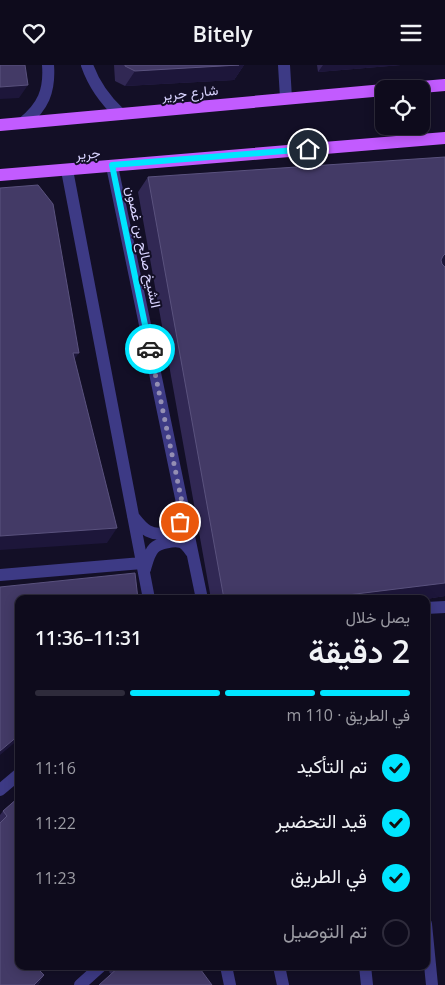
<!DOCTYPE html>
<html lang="ar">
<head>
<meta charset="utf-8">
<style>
	body { margin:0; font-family:"Open Sans",Vazirmatn,sans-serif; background:#171425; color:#f1f3f6; direction:rtl; height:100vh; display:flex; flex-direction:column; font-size:19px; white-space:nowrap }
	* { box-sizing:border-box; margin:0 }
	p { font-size:16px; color:#9b9ba3 }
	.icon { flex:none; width:28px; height:28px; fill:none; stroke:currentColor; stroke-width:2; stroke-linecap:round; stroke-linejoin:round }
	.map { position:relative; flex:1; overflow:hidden; direction:ltr }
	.drawer { position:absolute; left:15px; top:530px; width:415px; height:375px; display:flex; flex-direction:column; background:#0e0b1c; border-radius:10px; box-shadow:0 2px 12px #0003,0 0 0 1px #2e2b3b; direction:rtl }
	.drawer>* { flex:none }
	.buttons { position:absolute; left:375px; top:15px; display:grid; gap:10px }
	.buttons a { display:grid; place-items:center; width:55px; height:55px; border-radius:10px; background:#0e0b1c; box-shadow:0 2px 12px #0003,0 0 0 1px #2e2b3b; font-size:25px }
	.pin { position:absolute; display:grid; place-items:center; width:42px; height:42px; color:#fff; margin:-21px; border:2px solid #fff; border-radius:50%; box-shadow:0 1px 5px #0007 }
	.courier { position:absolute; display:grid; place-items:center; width:50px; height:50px; margin:-25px; border:4px solid #00e5ff; border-radius:50%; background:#fff; color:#222; box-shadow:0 1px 6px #0007 }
	.summary em { font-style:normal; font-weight:600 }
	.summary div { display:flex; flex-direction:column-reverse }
	.summary { display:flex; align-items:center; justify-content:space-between; height:85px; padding:0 20px }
	h1 { font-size:32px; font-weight:600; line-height:38px }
	.bar { display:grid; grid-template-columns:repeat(4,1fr); gap:8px 5px; align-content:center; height:60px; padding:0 20px }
	.bar i { height:6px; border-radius:4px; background:#2e2b3b }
	.bar .selected { background:#00e5ff }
	.bar p { grid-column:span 4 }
	ol { padding:0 20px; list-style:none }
	li { display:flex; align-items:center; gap:15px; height:55px }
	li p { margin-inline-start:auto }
	li .icon { padding:5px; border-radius:50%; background:#00e5ff; color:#111; stroke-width:4 }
	li:last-child { color:#9b9ba3 }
	li i { width:28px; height:28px; border:2px solid #2e2b3b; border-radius:50% }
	header { display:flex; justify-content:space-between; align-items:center; height:65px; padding:0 20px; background:#0e0b1c; font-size:22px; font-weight:600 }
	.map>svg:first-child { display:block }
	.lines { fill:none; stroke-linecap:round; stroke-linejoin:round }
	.minor { stroke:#3d3a85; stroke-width:12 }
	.major { stroke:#c25bff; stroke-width:12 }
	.wall { fill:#312854 }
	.shaded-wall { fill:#1d163a }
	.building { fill:#433a66; stroke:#5a527e }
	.done { stroke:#948fb3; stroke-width:5; stroke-dasharray:0 9 }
	.route { stroke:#00e5ff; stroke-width:6 }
	.labels { text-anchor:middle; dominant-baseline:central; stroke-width:4; stroke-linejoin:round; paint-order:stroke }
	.street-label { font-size:14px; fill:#d9d4ff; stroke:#130f26 }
</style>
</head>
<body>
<header><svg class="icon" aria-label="menu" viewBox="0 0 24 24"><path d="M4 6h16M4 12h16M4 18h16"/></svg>Bitely<svg class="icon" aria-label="heart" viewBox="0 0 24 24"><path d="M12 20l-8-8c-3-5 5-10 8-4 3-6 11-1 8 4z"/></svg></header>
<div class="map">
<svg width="445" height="920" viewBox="0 0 445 920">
	<rect width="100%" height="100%" fill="#130f26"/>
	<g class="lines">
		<!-- minor -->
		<path class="minor" d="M 87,0 C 94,20 105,35 120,49
			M 284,0 L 286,33
			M 23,58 C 43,42 50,26 48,0
			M 112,101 L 202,534
			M 67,105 L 149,534
			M 133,451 C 137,456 142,463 148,466 C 163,474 183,462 183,445
			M 145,504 C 147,497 149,488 154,483 C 159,478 174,475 181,477 C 186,479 189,484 192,488
			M 0,510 L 142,498
			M 426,543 L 445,542
			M 0,725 L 19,709
			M 426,859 L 432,920
			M 226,901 L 230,920
			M 279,901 L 283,920
			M 365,901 L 367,920
			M 80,920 L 101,901"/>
		<!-- major -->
		<path class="major" d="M 399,24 L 445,20
			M 0,60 L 384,25
			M 0,110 L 445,73"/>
	</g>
	<!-- wall -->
	<path class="wall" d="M 114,0 L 244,0 L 234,15 L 125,21 L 115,16 Z
		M 317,0 L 401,0 L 318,7 Z
		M 148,112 L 445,531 L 426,534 L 211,534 L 138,127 Z
		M 19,732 L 39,904 L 44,910 L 38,920 L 0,920 L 0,750 L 3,746 Z
		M 113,901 L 198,901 L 111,909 L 109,907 Z"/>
	<!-- shaded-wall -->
	<path class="shaded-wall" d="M 244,0 L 234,15 L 125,21 L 135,6 Z
		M 323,0 L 401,0 L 318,7 Z
		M 28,20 L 19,33 L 0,34 L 0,22 Z
		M 445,189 L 445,202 L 435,203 L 443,191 Z
		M 73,288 L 79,288 L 68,303 Z
		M 117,463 L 107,478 L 0,485 L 0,471 Z
		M 445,518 L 445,531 L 426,534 L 315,534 Z
		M 19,670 L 19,674 L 0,690 L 0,686 Z
		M 37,901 L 42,901 L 29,912 Z
		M 44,910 L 38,920 L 34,920 Z"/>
	<!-- building -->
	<path class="building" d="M 0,0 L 25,0 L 28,20 L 0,22 Z
		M 125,0 L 239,0 L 135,6 L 125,1 Z
		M 445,92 L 445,189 L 443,191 L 441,195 L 442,199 L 445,202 L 445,518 L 315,534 L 224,534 L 148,112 Z
		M 38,120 L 53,139 L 79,288 L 73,288 L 117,463 L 0,471 L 0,123 Z
		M 135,508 L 138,534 L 19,534 L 19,670 L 0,686 L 0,522 Z
		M 19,732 L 19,901 L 37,901 L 36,902 L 44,910 L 34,920 L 0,920 L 0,758 L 7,751 L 3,746 Z
		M 120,901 L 198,901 L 212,920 L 99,920 Z"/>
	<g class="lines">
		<!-- done -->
		<path class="done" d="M 150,284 L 183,442 L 183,451 L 180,457"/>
		<!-- route -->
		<path class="route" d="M 150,284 L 112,100 L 308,84"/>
	</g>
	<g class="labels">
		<!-- street labels -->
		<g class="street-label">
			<text transform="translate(190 27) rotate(-6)">شارع جرير</text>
			<text transform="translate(88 88) rotate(-5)">جرير</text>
			<text transform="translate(144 182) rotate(78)">الشيخ صالح بن غصون</text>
		</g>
	</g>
</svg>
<div class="buttons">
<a><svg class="icon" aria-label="locate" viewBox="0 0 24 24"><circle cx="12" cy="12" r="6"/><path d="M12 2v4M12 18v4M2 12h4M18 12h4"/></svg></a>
</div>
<div class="pin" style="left:180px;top:457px;background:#ea580c"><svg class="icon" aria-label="bag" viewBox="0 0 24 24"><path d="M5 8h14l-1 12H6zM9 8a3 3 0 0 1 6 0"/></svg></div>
<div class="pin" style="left:308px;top:84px;background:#1f2937"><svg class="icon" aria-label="home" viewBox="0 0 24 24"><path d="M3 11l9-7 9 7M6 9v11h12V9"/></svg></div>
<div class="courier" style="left:150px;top:284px"><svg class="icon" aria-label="car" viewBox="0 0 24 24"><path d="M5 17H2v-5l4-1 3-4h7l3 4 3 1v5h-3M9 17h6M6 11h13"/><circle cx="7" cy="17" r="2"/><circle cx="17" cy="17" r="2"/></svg></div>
<section class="drawer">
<div class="summary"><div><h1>2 دقيقة</h1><p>يصل خلال</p></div><em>11:31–11:36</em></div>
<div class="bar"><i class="selected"></i><i class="selected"></i><i class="selected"></i><i></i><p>في الطريق · 110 m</p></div>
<ol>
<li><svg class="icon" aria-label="check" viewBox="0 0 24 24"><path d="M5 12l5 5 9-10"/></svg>تم التأكيد<p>11:16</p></li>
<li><svg class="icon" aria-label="check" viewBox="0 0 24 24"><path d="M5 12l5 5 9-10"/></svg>قيد التحضير<p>11:22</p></li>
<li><svg class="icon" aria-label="check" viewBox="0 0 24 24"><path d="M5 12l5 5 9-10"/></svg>في الطريق<p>11:23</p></li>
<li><i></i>تم التوصيل</li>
</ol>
</section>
</div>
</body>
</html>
